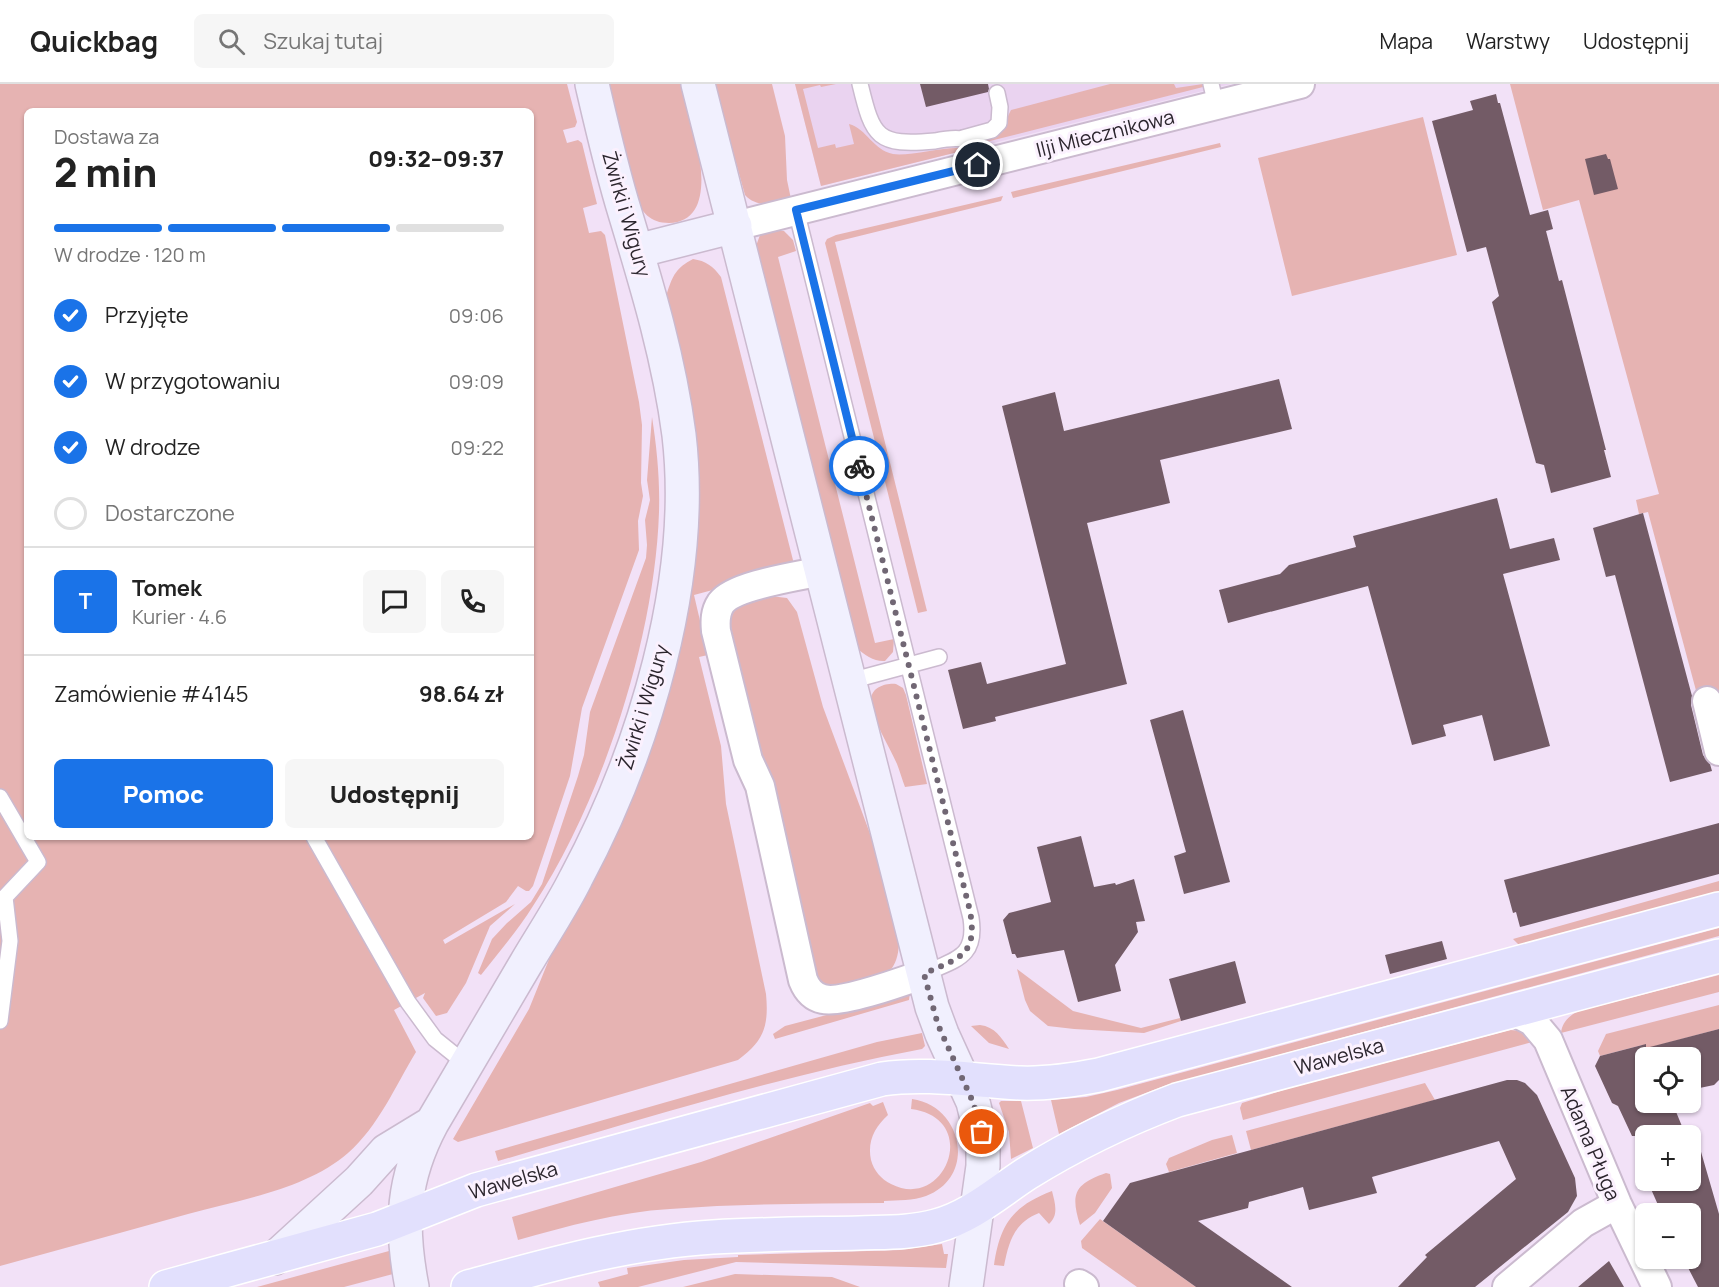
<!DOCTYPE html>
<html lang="pl">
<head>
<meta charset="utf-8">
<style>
	body { margin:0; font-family:Manrope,sans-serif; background:#f6f6f6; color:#222; height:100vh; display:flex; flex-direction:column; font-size:22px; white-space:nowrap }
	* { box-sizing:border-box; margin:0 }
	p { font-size:20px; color:#767676 }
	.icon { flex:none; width:33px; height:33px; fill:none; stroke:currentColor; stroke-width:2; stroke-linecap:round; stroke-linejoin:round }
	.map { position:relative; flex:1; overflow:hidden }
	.sheet { position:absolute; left:24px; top:24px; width:510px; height:732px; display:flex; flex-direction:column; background:#fff; border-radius:9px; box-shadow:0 2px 4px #0004 }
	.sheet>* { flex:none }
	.buttons { position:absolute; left:1635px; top:963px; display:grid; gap:12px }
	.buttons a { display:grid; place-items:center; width:66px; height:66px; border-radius:9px; background:#fff; box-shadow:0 2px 4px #0004; font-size:30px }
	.pin { position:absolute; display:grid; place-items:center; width:51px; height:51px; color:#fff; margin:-26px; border:3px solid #fff; border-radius:50%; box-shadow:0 2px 6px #0007 }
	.courier { position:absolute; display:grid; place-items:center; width:60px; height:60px; margin:-30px; border:4px solid #1a73e8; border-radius:50%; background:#fff; color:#222; box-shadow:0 2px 8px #0007 }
	.head em { font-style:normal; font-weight:800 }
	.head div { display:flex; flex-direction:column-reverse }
	.head { display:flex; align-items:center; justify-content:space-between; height:102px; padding:0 30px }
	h1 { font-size:39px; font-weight:800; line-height:45px }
	.bar { display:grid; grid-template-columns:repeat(4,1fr); gap:9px 6px; align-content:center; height:72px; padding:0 30px }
	.bar i { height:8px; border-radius:4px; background:#e0e0e0 }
	.bar .current { background:#1a73e8 }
	.bar p { grid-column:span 4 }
	.line { display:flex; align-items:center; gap:15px; padding:0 30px; border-top:2px solid #e0e0e0 }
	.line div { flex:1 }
	.round { display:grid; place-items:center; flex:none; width:63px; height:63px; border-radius:9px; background:#f6f6f6 }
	ol { padding:0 30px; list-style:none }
	li { display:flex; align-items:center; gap:18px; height:66px }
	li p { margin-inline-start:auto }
	li .icon { padding:6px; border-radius:50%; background:#1a73e8; color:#fff; stroke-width:4 }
	li:last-child { color:#767676 }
	li i { width:33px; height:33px; border:3px solid #e0e0e0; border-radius:50% }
	.action { display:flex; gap:12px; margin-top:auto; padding:12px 30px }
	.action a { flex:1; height:69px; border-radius:9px; background:#1a73e8; color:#fff; font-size:24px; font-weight:800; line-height:69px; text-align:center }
	.action a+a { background:#f6f6f6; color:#222 }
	header { display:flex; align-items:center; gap:36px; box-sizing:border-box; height:84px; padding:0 30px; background:#fff; border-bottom:2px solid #e0e0e0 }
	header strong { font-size:28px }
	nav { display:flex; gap:33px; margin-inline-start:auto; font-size:21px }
	.search { width:420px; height:54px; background:#f6f6f6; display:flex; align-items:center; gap:15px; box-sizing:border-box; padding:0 21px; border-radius:9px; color:#767676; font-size:22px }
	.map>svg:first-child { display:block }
	.built { fill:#ead3f0 }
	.green { fill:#e6b3b2; fill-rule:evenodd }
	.building { fill:#735b66 }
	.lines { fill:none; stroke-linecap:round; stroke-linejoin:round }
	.service-casing { stroke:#cbbacf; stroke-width:18 }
	.minor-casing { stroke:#cbbacf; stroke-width:32 }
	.secondary-casing { stroke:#cbbacf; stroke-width:36 }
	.primary-casing { stroke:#fff; stroke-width:36 }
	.service { stroke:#fff; stroke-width:15 }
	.minor { stroke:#fff; stroke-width:28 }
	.secondary { stroke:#f1f0fe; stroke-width:33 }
	.primary { stroke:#e2e0fd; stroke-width:33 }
	.done { stroke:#716774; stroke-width:6; stroke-dasharray:0 10.8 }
	.route { stroke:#1a73e8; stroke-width:8 }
	.labels { text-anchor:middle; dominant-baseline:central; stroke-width:6; stroke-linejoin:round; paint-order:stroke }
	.street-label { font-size:20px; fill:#2c262e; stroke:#fbf1fe }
</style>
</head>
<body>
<header>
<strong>Quickbag</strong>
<div class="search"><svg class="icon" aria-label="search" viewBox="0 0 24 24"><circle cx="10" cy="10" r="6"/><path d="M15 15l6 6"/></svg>Szukaj tutaj</div>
<nav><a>Mapa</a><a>Warstwy</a><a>Udostępnij</a></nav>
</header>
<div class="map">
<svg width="1719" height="1203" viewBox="0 0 1719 1203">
	<rect width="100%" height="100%" fill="#f2e1f7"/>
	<!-- built -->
	<path class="built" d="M 795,0 L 1231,0 L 821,102 Z"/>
	<!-- green -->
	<path class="green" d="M 0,0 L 567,0 L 577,38 L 575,43 L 563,46 L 567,59 L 578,56 L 582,59 L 597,120 L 583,124 L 589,149 L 601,147 L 605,151 L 639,318 L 642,341 L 641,399 L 643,412 L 638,437 L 639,466 L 582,624 L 570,692 L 533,802 L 529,807 L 526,807 L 518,802 L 506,818 L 443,856 L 445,860 L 515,820 L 490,842 L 466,899 L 447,929 L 436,932 L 423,914 L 425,909 L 394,926 L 416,968 C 396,1001 378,1043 348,1069 C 307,1105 240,1116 188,1130 C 126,1147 63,1165 0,1182 ZM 27,27 L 531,27 L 531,753 L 27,753 Z
		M 605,0 L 682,0 C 690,31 728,138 669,139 C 650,139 642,128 634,113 Z
		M 714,0 L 772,0 L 785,52 L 787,96 L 791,115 C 774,119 758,125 745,111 Z
		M 795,0 L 836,0 L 821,3 L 820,1 L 803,5 L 818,64 L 835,60 L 836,64 L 854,60 L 849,40 C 867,45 873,66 893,70 C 911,73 957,59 966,66 L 821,102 Z
		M 1110,0 L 1174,0 L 1176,4 L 1203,0 L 1203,3 L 982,59 L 981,53 L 1002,44 L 1011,26 Z
		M 1510,0 L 1719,0 L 1719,630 L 1698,614 L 1648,428 L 1639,430 L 1636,416 L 1659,410 L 1579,116 L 1543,126 Z
		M 1423,33 L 1457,171 L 1292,212 L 1258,74 Z
		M 1220,59 L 1221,63 L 1013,114 L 1011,108 Z
		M 1003,112 L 1001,117 L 835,158 L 927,527 L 918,529 L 825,159 L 827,155 L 836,151 Z
		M 773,146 L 784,147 L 793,156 L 796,167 L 778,173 L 875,559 L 894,555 L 893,568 L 885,577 C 875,578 864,571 857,564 L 756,162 L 760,151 Z
		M 693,175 C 706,177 713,182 721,193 L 794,480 L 787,486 L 694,511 L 708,571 L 699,573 L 721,662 L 726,720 L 766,910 C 769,942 764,957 738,976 L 458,1058 L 453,1055 L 529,925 L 552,868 L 568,837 L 668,602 L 667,209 C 673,191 676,184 693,175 Z
		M 652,333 C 657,365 660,396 659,428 C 655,554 602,717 533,822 C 518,846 499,868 481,891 L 478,889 L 492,855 L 507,839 L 531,818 L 542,800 L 578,692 L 584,671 L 590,628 L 646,474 L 647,461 L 645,436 L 650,416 L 647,396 Z
		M 770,512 L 787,514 L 797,528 L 823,623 L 875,763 L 899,854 C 900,905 861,899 822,903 L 812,889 L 730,539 C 733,518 753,516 770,512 Z
		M 896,600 L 903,604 L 906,611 L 927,700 L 905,703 C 902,695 900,688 897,680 C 890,663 870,633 871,615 C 872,603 886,599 896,600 Z
		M 1719,797 L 1719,807 L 1519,861 L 1513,855 Z
		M 1719,844 L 1719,852 L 1167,1001 L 1119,1019 L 1059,1050 L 1051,1016 L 1086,1013 L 1117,1006 Z
		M 1017,885 L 1073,927 L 1141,944 L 1180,934 L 1181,937 L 1144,949 L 1074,945 L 1048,942 L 1030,927 L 1025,916 Z
		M 1719,891 L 1719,908 L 1561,949 C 1562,939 1569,931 1579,927 Z
		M 910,909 L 909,916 L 775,955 L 773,950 L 785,942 Z
		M 1719,921 L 1719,945 L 1648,964 L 1642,961 L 1600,972 L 1598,967 L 1606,950 Z
		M 980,941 C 995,943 1001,953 1009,965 L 989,959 L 971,942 Z
		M 1510,946 L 1523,947 L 1536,957 L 1243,1036 L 1240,1024 L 1242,1019 L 1290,1004 Z
		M 922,949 L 925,962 L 922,965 C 778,992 638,1037 498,1077 L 495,1067 L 877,958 Z
		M 1425,999 L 1435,1016 L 1251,1066 L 1246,1047 Z
		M 912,1015 C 963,1022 977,1093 926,1112 C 913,1117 898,1116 884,1117 L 884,1119 C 813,1120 741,1119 670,1125 C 618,1128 568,1142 518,1156 L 512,1133 L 701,1078 L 870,1019 L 873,1022 L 883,1018 L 888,1031 C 875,1043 867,1057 871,1076 C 874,1087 881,1095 891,1100 C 945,1128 982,1034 911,1025 Z
		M 1001,1017 L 1021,1017 L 1033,1064 L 1011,1075 L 1009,1048 L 999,1019 Z
		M 1232,1051 L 1237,1069 L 1169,1088 L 1166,1080 L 1169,1074 L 1212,1056 Z
		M 1106,1089 L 1110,1090 L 1112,1104 L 1095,1129 L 1080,1141 C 1070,1109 1075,1100 1106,1089 Z
		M 1052,1107 C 1055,1119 1059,1131 1049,1140 L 1039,1129 C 1014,1139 1009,1157 1004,1182 L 994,1181 C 1000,1140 1013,1122 1052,1107 Z
		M 1100,1135 L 1196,1203 L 1137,1203 L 1082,1164 L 1081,1157 Z
		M 942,1160 L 944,1170 L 948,1170 L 946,1184 L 736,1178 L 638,1203 L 600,1203 L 598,1198 L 628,1190 L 627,1184 L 684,1176 L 738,1173 L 738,1171 L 900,1166 Z
		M 389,1167 L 393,1190 L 344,1203 L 257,1203 Z
		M 735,1190 L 832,1193 L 860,1203 L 683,1203 Z"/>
	<!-- building -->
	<path class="building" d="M 920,0 L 988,0 L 989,5 L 988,8 L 926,23 Z
		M 1496,10 L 1498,19 L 1500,19 L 1530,131 L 1548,126 L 1553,145 L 1546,147 L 1559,197 L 1562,196 L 1606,366 L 1604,366 L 1611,393 L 1551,409 L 1544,381 L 1536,379 L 1503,259 L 1492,218 L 1499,212 L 1486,163 L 1467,168 L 1432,37 L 1473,26 L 1470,17 Z
		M 1606,70 L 1608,75 L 1610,75 L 1618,105 L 1594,111 L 1585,75 Z
		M 1279,295 L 1292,345 L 1160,376 L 1170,419 L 1087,439 L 1127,600 L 995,633 L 996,637 L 963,645 L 948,586 L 981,578 L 987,600 L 1066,580 L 1002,322 L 1055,308 L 1064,347 Z
		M 1497,414 L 1510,465 L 1554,454 L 1560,476 L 1503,490 L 1550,662 L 1494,677 L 1482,631 L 1443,641 L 1446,652 L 1412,661 L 1368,502 L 1228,539 L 1219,506 L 1280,490 L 1289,481 L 1356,463 L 1353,452 Z
		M 1643,429 L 1692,612 L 1691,621 L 1703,671 L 1710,680 L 1712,687 L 1670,698 L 1615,491 L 1606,493 L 1593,444 Z
		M 1183,626 L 1230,798 L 1184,810 L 1174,772 L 1186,768 L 1150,636 Z
		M 1719,739 L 1719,790 L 1520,843 L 1516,828 L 1513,829 L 1504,796 Z
		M 1081,752 L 1094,803 L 1115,799 L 1116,801 L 1134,795 L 1145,837 L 1136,838 L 1138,848 L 1115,881 L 1121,907 L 1078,918 L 1064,866 L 1017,874 L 1015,870 L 1012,870 L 1003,836 L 1009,829 L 1051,818 L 1037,763 Z
		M 1442,857 L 1447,875 L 1390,890 L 1385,871 Z
		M 1235,877 L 1246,919 L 1181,937 L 1169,895 Z
		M 1719,945 L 1719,996 L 1714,1001 L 1690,1006 L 1690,974 L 1646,974 L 1646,1018 L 1672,1018 L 1686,1052 L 1632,1052 L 1618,1022 L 1612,1019 L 1595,982 L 1600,972 L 1646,960 L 1646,964 Z
		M 1507,996 L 1517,996 L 1525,999 L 1537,1011 L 1575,1094 L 1577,1112 L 1568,1128 L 1475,1203 L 1398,1203 L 1427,1173 L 1425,1171 L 1516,1095 L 1499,1057 L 1372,1093 L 1377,1109 L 1309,1126 L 1303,1103 L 1249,1118 L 1248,1124 L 1198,1137 L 1292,1203 L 1196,1203 L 1103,1137 L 1130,1099 Z
		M 1697,1054 L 1719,1130 L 1719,1203 L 1698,1203 L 1683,1174 L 1690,1174 L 1690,1130 L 1662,1130 L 1647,1096 L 1690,1096 L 1690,1055 Z
		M 1609,1177 L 1624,1203 L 1578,1203 Z"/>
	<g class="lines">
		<defs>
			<path id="service" d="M 860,0 C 873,54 877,62 935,57 C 945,55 957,53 967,56 L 974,64 L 978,81
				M 1211,0 L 1216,21
				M 963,54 L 992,46 L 999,39 L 1000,23 L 997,9
				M 796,126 L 971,834 C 977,874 955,875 924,890
				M 850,597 L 939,573
				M 0,713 L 38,778 L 5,813 L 10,857 L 0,937
				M 314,753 L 408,918 L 435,955 L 466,980"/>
			<path id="minor" d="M 735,142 L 1300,0
				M 822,487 C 799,492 734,501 721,519 C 715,528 715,537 716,547 L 748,676 L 760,702 L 803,896 C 807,906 813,913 823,915 C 841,920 904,897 924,890
				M 1707,617 L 1719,667
				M 1513,927 L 1532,937 L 1548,956 L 1617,1120 L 1657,1203
				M 1079,1200 L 1084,1203
				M 1507,1203 L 1583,1139 L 1617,1120"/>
			<path id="secondary" d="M 698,0 L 932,923 L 942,950 L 973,1018 L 983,1059 L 983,1082 L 966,1203
				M 637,167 L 735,142
				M 275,1174 L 359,1097 L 386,1067 L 432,1039
				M 412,1203 C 400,1141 402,1095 432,1039 C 463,986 494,933 525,881 C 542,852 561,824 576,794 C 644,667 696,496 679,351 C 669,274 647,202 625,129 C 612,87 602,43 592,0"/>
			<path id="primary" d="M 166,1203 L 377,1145 L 476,1106 L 882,995 C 928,988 974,997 1020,999 C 1047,1000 1073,996 1099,991 L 1719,825
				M 468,1203 C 549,1181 629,1158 713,1153 C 762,1150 810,1150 859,1149 C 884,1148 911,1149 936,1142 C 970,1133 997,1109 1026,1090 C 1074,1060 1124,1036 1177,1016 L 1719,872"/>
		</defs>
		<!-- service casing -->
		<use href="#service" class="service-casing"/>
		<!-- minor casing -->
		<use href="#minor" class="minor-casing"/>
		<!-- secondary casing -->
		<use href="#secondary" class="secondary-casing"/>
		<!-- primary casing -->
		<use href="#primary" class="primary-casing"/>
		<!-- service -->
		<use href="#service" class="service"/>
		<!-- minor -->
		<use href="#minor" class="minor"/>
		<!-- secondary -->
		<use href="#secondary" class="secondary"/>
		<!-- primary -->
		<use href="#primary" class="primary"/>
	</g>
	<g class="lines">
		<!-- done -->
		<path class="done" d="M 859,382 L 970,827 C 978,873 959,873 924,890 L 938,941 L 973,1018 L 982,1048"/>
		<!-- route -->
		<path class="route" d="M 859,382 L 796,126 L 978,81"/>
	</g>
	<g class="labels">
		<!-- street labels -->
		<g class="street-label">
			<text transform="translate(1105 49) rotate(-14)">Ilji Miecznikowa</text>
			<text transform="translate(627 130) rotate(74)">Żwirki i Wigury</text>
			<text transform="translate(643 623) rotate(-73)">Żwirki i Wigury</text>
			<text transform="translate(1339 972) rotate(-15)">Wawelska</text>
			<text transform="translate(1591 1059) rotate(67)">Adama Pługa</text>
			<text transform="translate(513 1096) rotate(-16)">Wawelska</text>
		</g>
	</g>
</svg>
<div class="buttons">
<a><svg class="icon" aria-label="locate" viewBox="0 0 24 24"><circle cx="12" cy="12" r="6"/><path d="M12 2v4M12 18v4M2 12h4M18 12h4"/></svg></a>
<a>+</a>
<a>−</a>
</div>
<div class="pin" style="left:982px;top:1048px;background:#ea580c"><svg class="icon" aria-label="bag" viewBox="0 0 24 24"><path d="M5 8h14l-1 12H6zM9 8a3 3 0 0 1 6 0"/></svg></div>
<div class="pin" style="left:978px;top:81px;background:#1f2937"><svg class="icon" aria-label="home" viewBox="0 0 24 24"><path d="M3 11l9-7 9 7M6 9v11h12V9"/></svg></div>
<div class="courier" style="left:859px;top:382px"><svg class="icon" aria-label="bike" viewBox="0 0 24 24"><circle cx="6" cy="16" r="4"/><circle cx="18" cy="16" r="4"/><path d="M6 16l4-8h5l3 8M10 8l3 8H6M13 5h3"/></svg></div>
<section class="sheet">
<div class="head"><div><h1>2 min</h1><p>Dostawa za</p></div><em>09:32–09:37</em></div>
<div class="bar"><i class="current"></i><i class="current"></i><i class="current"></i><i></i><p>W drodze · 120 m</p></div>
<ol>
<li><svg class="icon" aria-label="check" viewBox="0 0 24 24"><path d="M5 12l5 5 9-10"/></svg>Przyjęte<p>09:06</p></li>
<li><svg class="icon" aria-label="check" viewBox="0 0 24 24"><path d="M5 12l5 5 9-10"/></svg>W przygotowaniu<p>09:09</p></li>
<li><svg class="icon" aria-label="check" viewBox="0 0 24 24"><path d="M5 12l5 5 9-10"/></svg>W drodze<p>09:22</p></li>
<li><i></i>Dostarczone</li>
</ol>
<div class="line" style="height:108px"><b class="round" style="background:#1a73e8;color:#fff">T</b><div><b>Tomek</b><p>Kurier · 4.6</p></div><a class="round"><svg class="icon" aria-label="chat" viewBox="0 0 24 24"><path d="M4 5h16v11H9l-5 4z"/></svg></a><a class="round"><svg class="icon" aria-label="phone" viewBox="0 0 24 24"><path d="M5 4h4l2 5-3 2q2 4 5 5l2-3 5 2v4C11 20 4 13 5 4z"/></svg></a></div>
<div class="line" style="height:78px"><div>Zamówienie #4145</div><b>98.64 zł</b></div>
<div class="action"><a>Pomoc</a><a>Udostępnij</a></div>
</section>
</div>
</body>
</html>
